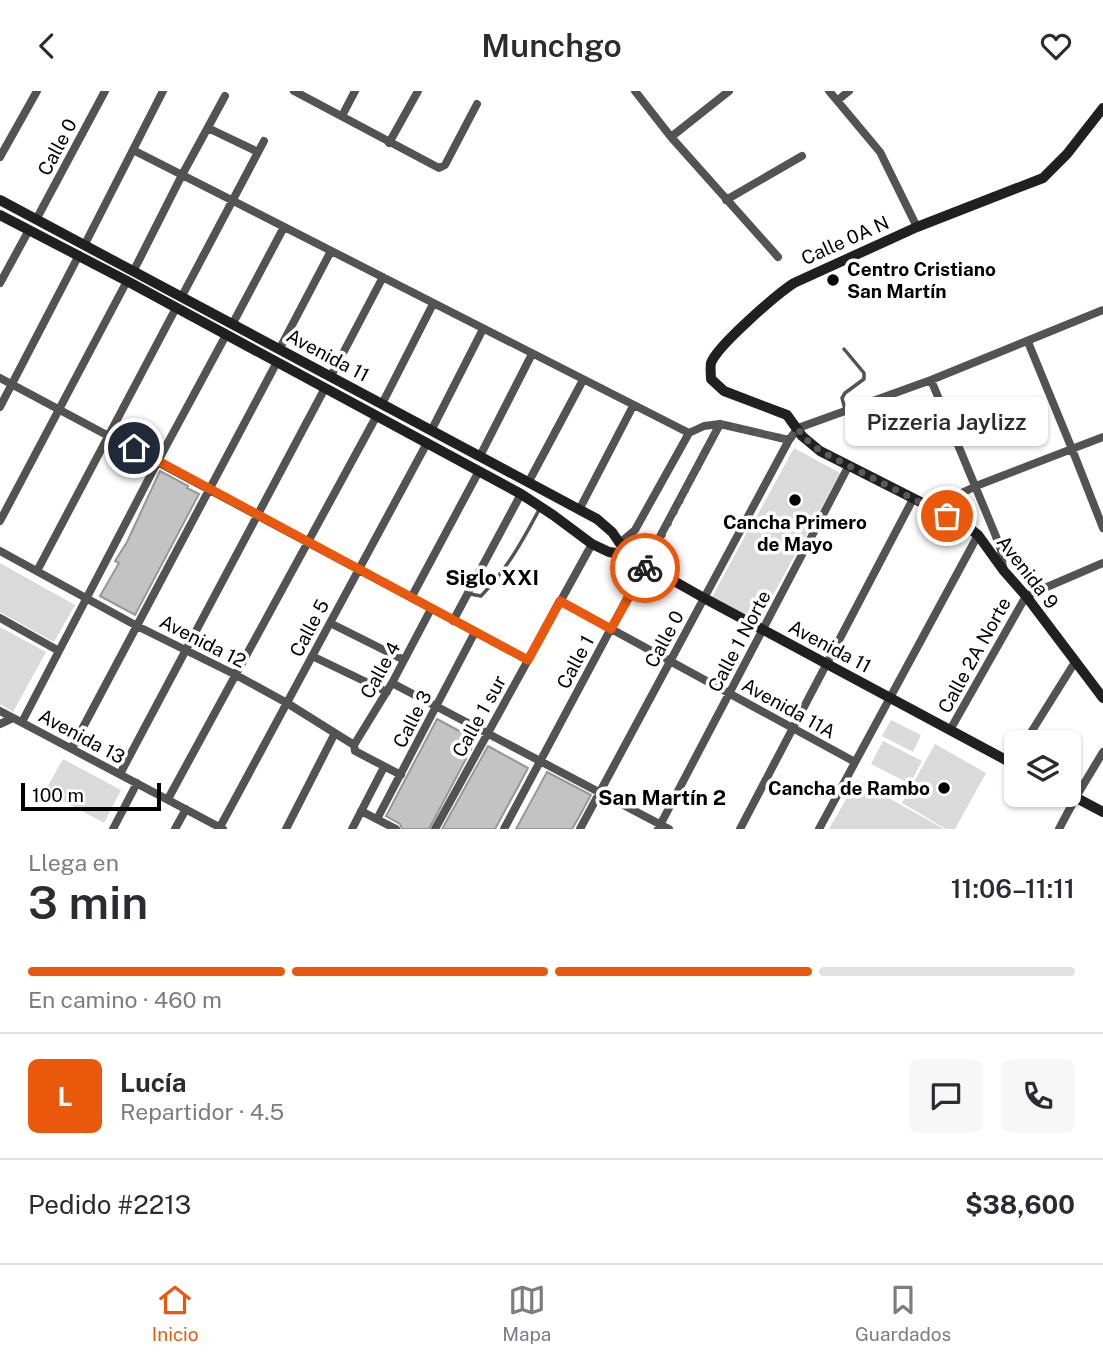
<!DOCTYPE html>
<html lang="es">
<head>
<meta charset="utf-8">
<style>
	body { margin:0; font-family:"Public Sans",sans-serif; background:#f7f7f7; color:#2b2b33; height:100vh; display:flex; flex-direction:column; font-size:26px; white-space:nowrap }
	* { box-sizing:border-box; margin:0 }
	p { font-size:23px; color:#7c7c81 }
	.icon { flex:none; width:38px; height:38px; fill:none; stroke:currentColor; stroke-width:2; stroke-linecap:round; stroke-linejoin:round }
	.map { position:relative; height:738px; overflow:hidden }
	.drawer { display:flex; flex-direction:column; background:#fff; flex:1 }
	.drawer>* { flex:none }
	.controls { position:absolute; left:1004px; top:639px; display:grid; gap:14px }
	.controls a { display:grid; place-items:center; width:77px; height:77px; border-radius:10px; background:#fff; box-shadow:0 2px 5px #0004; font-size:35px }
	.scale { position:absolute; left:21px; bottom:18px; width:140px; box-sizing:border-box; padding-left:7px; border:4px solid #000; border-top:0; font-size:19px; line-height:24px; white-space:nowrap; color:#000; -webkit-text-stroke:5px #fff; paint-order:stroke }
	.pin { position:absolute; display:grid; place-items:center; width:60px; height:60px; color:#fff; margin:-30px; border:4px solid #fff; border-radius:50%; box-shadow:0 2px 7px #0007 }
	.courier { position:absolute; display:grid; place-items:center; width:70px; height:70px; margin:-35px; border:5px solid #ea580c; border-radius:50%; background:#fff; color:#222; box-shadow:0 2px 9px #0007 }
	.bubble { position:absolute; height:49px; border-radius:10px; background:#fff; box-shadow:0 2px 5px #0004; font-size:23px; font-weight:600; line-height:49px; text-align:center }
	.overview em { font-style:normal; font-weight:600 }
	.overview div { display:flex; flex-direction:column-reverse }
	.overview { display:flex; align-items:center; justify-content:space-between; height:119px; padding:0 28px }
	h1 { font-size:46px; font-weight:600; line-height:52px }
	.bar { display:grid; grid-template-columns:repeat(4,1fr); gap:10px 7px; align-content:center; height:84px; padding:0 28px }
	.bar i { height:9px; border-radius:5px; background:#e1e1e2 }
	.bar .current { background:#ea580c }
	.bar p { grid-column:span 4 }
	.line { display:flex; align-items:center; gap:18px; padding:0 28px; border-top:2px solid #e1e1e2 }
	.line div { flex:1 }
	.round { display:grid; place-items:center; flex:none; width:74px; height:74px; border-radius:10px; background:#f7f7f7 }
	header { display:flex; justify-content:space-between; align-items:center; height:91px; padding:0 28px; background:#fff; font-size:32px; font-weight:600 }
	.tabs { display:flex; justify-content:space-around; align-items:center; height:98px; border-top:2px solid #e1e1e2; background:#fff; font-size:19px; color:#7c7c81 }
	.tabs a { display:grid; justify-items:center; gap:4px }
	.tabs .current { color:#ea580c }
	.map>svg:first-child { display:block }
	.green { fill:#dadada }
	.building { fill:#c3c3c3; stroke:#979797; stroke-width:2 }
	.lines { fill:none; stroke-linecap:round; stroke-linejoin:round }
	.lane { stroke:#535353; stroke-width:3.5 }
	.street { stroke:#535353; stroke-width:8 }
	.secondary { stroke:#202020; stroke-width:10 }
	.done { stroke:#595959; stroke-width:7; stroke-dasharray:0 12.6 }
	.route { stroke:#ea580c; stroke-width:9 }
	.poi-dot { fill:#000; stroke:#fff; stroke-width:2.5 }
	.labels { text-anchor:middle; dominant-baseline:central; stroke-width:7; stroke-linejoin:round; paint-order:stroke }
	.street-label { font-size:19px; fill:#000; stroke:#fff }
	.poi-label { font-size:19px; font-weight:bold; fill:#000; stroke:#fff; text-anchor:start }
	.neighbourhood-label { font-size:21px; font-weight:bold; fill:#000; stroke:#fff }
</style>
</head>
<body>
<header><svg class="icon" aria-label="back" viewBox="0 0 24 24"><path d="M15 5l-7 7 7 7"/></svg>Munchgo<svg class="icon" aria-label="heart" viewBox="0 0 24 24"><path d="M12 20l-8-8c-3-5 5-10 8-4 3-6 11-1 8 4z"/></svg></header>
<div class="map">
<svg width="1103" height="738" viewBox="0 0 1103 738">
	<rect width="100%" height="100%" fill="#fff"/>
	<!-- green -->
	<path class="green" d="M 794,357 L 840,382 L 797,461 L 751,436 Z
		M 750,436 L 796,462 L 758,532 L 712,506 Z
		M 0,472 L 75,514 L 54,551 L 0,521 Z
		M 0,536 L 46,561 L 13,621 L 0,613 Z
		M 891,629 L 921,644 L 913,661 L 882,645 Z
		M 883,650 L 922,670 L 910,693 L 871,673 Z
		M 935,653 L 986,682 L 955,738 L 946,738 L 902,712 Z
		M 63,668 L 121,699 L 104,732 L 45,700 Z
		M 857,689 L 944,738 L 829,738 Z"/>
	<!-- building -->
	<path class="building" d="M 160,380 L 188,395 L 187,397 L 199,403 L 135,524 L 100,505 L 119,472 L 115,470 L 127,451 Z
		M 437,628 L 476,649 L 429,738 L 402,738 L 400,733 L 386,725 Z
		M 488,655 L 528,677 L 519,694 L 495,738 L 442,738 Z
		M 547,681 L 591,704 L 579,726 L 572,738 L 516,738 Z"/>
	<g class="lines">
		<!-- lane -->
		<path class="lane" d="M 844,258 L 864,282 L 864,288 L 845,302 L 842,307 L 845,318
			M 470,503 L 481,505 C 507,478 522,451 540,417"/>
		<!-- street -->
		<path class="street" d="M 294,0 L 439,77 L 445,74 L 477,13
			M 635,0 L 671,46 L 778,166
			M 829,0 L 880,61 L 917,136
			M 838,9 L 849,0
			M 342,25 L 355,0
			M 208,37 L 258,61
			M 671,46 L 729,0
			M 389,52 L 418,0
			M 133,59 L 689,342
			M 0,66 L 37,0
			M 726,109 L 802,65
			M 37,127 L 105,0
			M 85,153 L 163,0
			M 134,179 L 182,84 L 225,5
			M 0,192 L 29,139
			M 182,205 L 264,50
			M 233,232 L 284,136
			M 1028,251 L 1072,358 L 1103,437
			M 280,257 L 331,160
			M 331,285 L 383,186
			M 0,287 L 528,569
			M 931,289 L 995,443 L 1001,459 L 1003,477
			M 382,313 L 433,213
			M 0,316 L 79,164
			M 431,340 L 483,238
			M 480,365 L 532,263
			M 528,392 L 583,289
			M 931,417 L 976,395 L 1103,346
			M 579,419 L 633,315
			M 0,430 L 127,190
			M 621,451 L 635,439 L 689,342 L 704,335 L 720,333 L 789,349
			M 0,460 L 137,535 L 236,584 L 287,612 L 354,654 L 355,660 L 401,684
			M 37,480 L 176,217
			M 411,507 L 479,380
			M 560,510 L 855,671
			M 0,527 L 59,560
			M 453,530 L 521,403
			M 330,532 L 404,569
			M 312,565 L 387,601
			M 392,592 L 669,738
			M 0,620 L 223,738
			M 22,631 L 158,370 L 226,244
			M 0,633 L 13,627
			M 950,639 L 1026,505 L 1103,472
			M 1025,651 L 1075,571
			M 354,654 L 392,592 L 431,518
			M 72,657 L 277,271
			M 120,683 L 325,297
			M 168,708 L 376,326
			M 361,720 L 396,738
			M 377,728 L 475,541
			M 220,736 L 427,352
			M 113,738 L 137,692
			M 175,738 L 186,718
			M 286,738 L 335,642
			M 352,738 L 384,676
			M 435,738 L 592,453
			M 504,738 L 720,333
			M 580,738 L 789,349 L 798,337 L 931,289 L 1103,219
			M 658,738 L 848,376
			M 740,738 L 913,408
			M 819,738 L 978,444
			M 1059,738 L 1076,706 L 1103,661"/>
		<!-- secondary -->
		<path class="secondary" d="M 1103,17 L 1067,63 L 1043,87 L 917,136 L 794,192 C 777,203 717,255 711,272 C 710,276 711,284 711,288 L 724,300 L 787,324 L 802,345 L 820,360 L 964,433 L 978,444 L 1004,480 L 1026,505 L 1103,607
			M 0,109 L 597,428 L 612,441 L 628,464
			M 0,124 L 127,190 L 521,403 L 553,424 L 592,453 L 609,461 L 628,464 L 704,507 L 1017,675
			M 1069,703 L 1103,721"/>
	</g>
	<g class="lines">
		<!-- done -->
		<path class="done" d="M 645,477 L 720,333 L 789,349 L 798,337 L 802,345 L 820,360 L 947,425"/>
		<!-- route -->
		<path class="route" d="M 134,357 L 528,569 L 560,510 L 611,538 L 645,477"/>
	</g>
	<!-- markers -->
	<g class="poi-dot">
		<circle cx="833" cy="189" r="7"/>
		<circle cx="795" cy="409" r="7"/>
		<circle cx="944" cy="697" r="7"/>
	</g>
	<g class="labels">
		<!-- street labels -->
		<g class="street-label">
			<text transform="translate(57 56) rotate(-62)">Calle 0</text>
			<text transform="translate(845 149) rotate(-24)">Calle 0A N</text>
			<text transform="translate(328 264) rotate(28)">Avenida 11</text>
			<text transform="translate(1028 481) rotate(52)">Avenida 9</text>
			<text transform="translate(309 537) rotate(-62)">Calle 5</text>
			<text transform="translate(664 548) rotate(-62)">Calle 0</text>
			<text transform="translate(203 550) rotate(27)">Avenida 12</text>
			<text transform="translate(739 550) rotate(-62)">Calle 1 Norte</text>
			<text transform="translate(830 555) rotate(28)">Avenida 11</text>
			<text transform="translate(974 564) rotate(-61)">Calle 2A Norte</text>
			<text transform="translate(575 571) rotate(-62)">Calle 1</text>
			<text transform="translate(380 579) rotate(-61)">Calle 4</text>
			<text transform="translate(789 617) rotate(29)">Avenida 11A</text>
			<text transform="translate(479 625) rotate(-61)">Calle 1 sur</text>
			<text transform="translate(412 628) rotate(-63)">Calle 3</text>
			<text transform="translate(82 645) rotate(28)">Avenida 13</text>
		</g>
		<!-- poi labels -->
		<g class="poi-label">
			<text x="847" y="178">Centro Cristiano<tspan x="847" dy="22">San Martín</tspan></text>
			<text x="795" y="431" text-anchor="middle">Cancha Primero<tspan x="795" dy="22">de Mayo</tspan></text>
			<text x="930" y="697" text-anchor="end">Cancha de Rambo</text>
		</g>
		<!-- neighbourhood labels -->
		<g class="neighbourhood-label">
			<text x="492" y="486">Siglo XXI</text>
			<text x="662" y="706">San Martín 2</text>
		</g>
	</g>
</svg>
<div class="controls">
<a><svg class="icon" aria-label="layers" viewBox="0 0 24 24"><path d="M12 4l9 5-9 5-9-5zM3 14l9 5 9-5"/></svg></a>
</div>
<div class="scale">100 m</div>
<div class="pin" style="left:947px;top:425px;background:#ea580c"><svg class="icon" aria-label="bag" viewBox="0 0 24 24"><path d="M5 8h14l-1 12H6zM9 8a3 3 0 0 1 6 0"/></svg></div>
<div class="pin" style="left:134px;top:357px;background:#1f2937"><svg class="icon" aria-label="home" viewBox="0 0 24 24"><path d="M3 11l9-7 9 7M6 9v11h12V9"/></svg></div>
<div class="courier" style="left:645px;top:477px"><svg class="icon" aria-label="bike" viewBox="0 0 24 24"><circle cx="6" cy="16" r="4"/><circle cx="18" cy="16" r="4"/><path d="M6 16l4-8h5l3 8M10 8l3 8H6M13 5h3"/></svg></div>
<div class="bubble" style="left:845px;top:306px;width:203px">Pizzeria Jaylizz</div>
</div>
<section class="drawer">
<div class="overview"><div><h1>3 min</h1><p>Llega en</p></div><em>11:06–11:11</em></div>
<div class="bar"><i class="current"></i><i class="current"></i><i class="current"></i><i></i><p>En camino · 460 m</p></div>
<div class="line" style="height:126px"><b class="round" style="background:#ea580c;color:#fff">L</b><div><b>Lucía</b><p>Repartidor · 4.5</p></div><a class="round"><svg class="icon" aria-label="chat" viewBox="0 0 24 24"><path d="M4 5h16v11H9l-5 4z"/></svg></a><a class="round"><svg class="icon" aria-label="phone" viewBox="0 0 24 24"><path d="M5 4h4l2 5-3 2q2 4 5 5l2-3 5 2v4C11 20 4 13 5 4z"/></svg></a></div>
<div class="line" style="height:91px"><div>Pedido #2213</div><b>$38,600</b></div>
</section>
<nav class="tabs">
<a class="current"><svg class="icon" aria-label="home" viewBox="0 0 24 24"><path d="M3 11l9-7 9 7M6 9v11h12V9"/></svg>Inicio</a>
<a><svg class="icon" aria-label="map" viewBox="0 0 24 24"><path d="M3 6l6-2 6 2 6-2v14l-6 2-6-2-6 2zM9 4v14M15 6v14"/></svg>Mapa</a>
<a><svg class="icon" aria-label="saved" viewBox="0 0 24 24"><path d="M7 4h10v16l-5-4-5 4z"/></svg>Guardados</a>
</nav>
</body>
</html>
